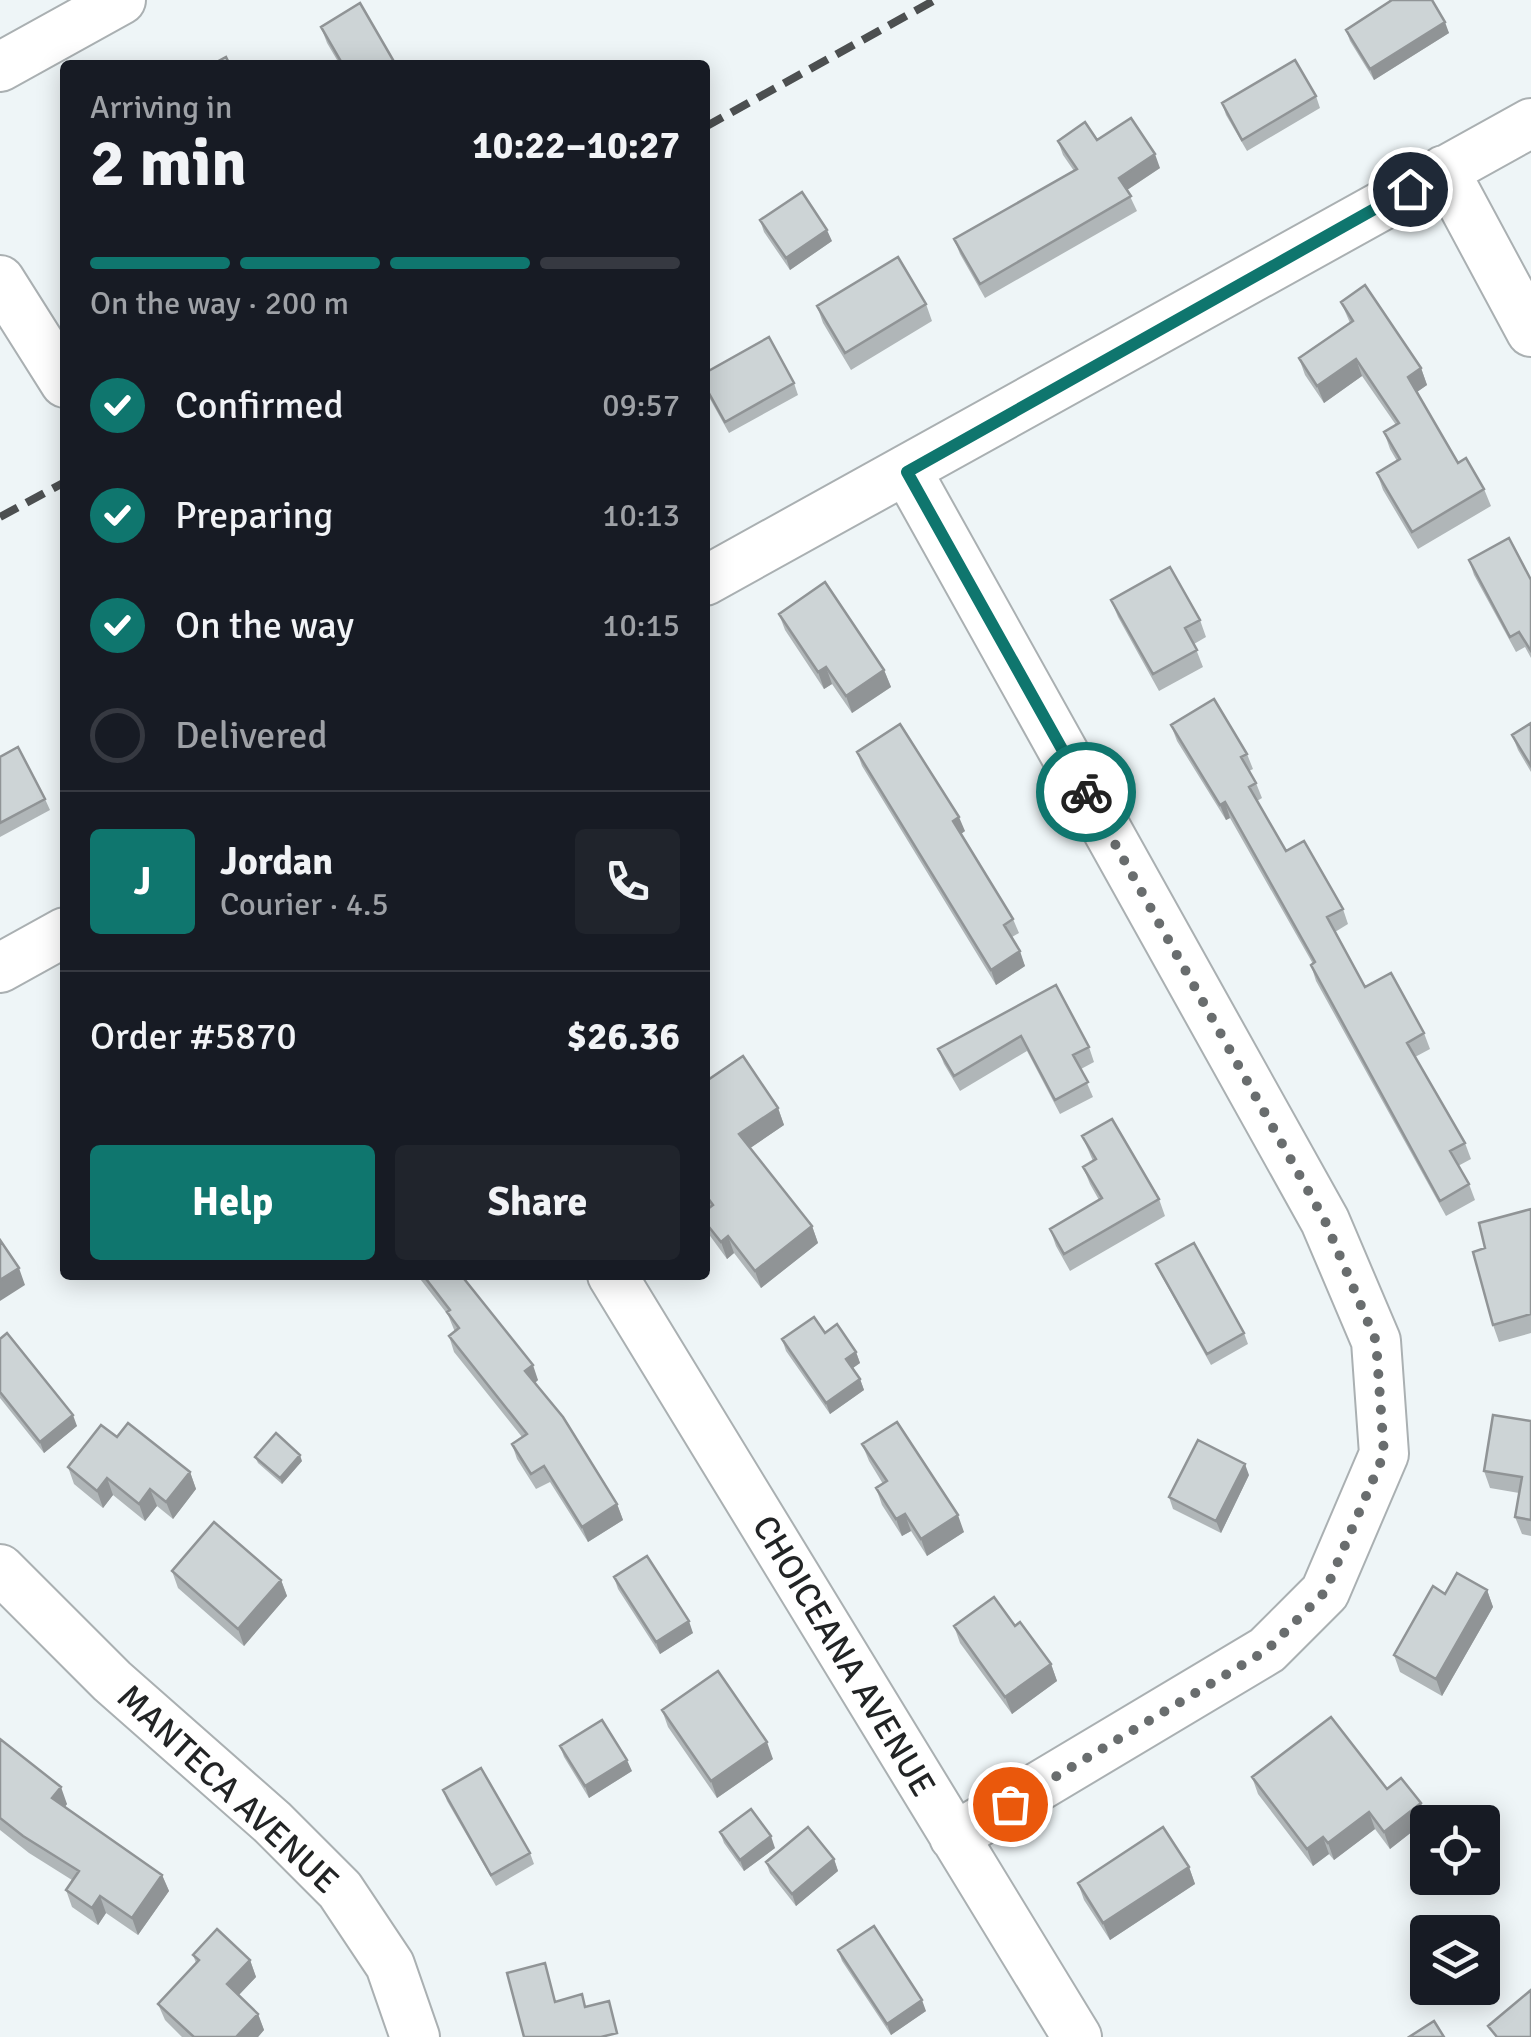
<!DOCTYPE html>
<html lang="en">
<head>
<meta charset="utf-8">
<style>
	body { margin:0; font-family:Signika,sans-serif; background:#20242c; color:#f1f3f6; height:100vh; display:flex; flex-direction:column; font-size:38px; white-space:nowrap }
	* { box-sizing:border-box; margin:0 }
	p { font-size:32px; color:#9ea1a6 }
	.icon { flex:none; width:55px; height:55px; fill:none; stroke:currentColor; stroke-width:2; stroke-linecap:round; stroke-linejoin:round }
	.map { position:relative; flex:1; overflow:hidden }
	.panel { position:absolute; left:60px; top:60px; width:650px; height:1220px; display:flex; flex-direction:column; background:#171b24; border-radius:10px; box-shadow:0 5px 25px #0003 }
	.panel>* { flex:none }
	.buttons { position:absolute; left:1410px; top:1805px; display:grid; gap:20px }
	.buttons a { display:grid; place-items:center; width:90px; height:90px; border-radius:10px; background:#171b24; box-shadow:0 5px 25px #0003; font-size:50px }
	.pin { position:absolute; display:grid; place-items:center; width:85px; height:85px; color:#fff; margin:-42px; border:5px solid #fff; border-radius:50%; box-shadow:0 2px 10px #0007 }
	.courier { position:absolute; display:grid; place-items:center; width:100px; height:100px; margin:-50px; border:8px solid #0f766e; border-radius:50%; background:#fff; color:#222; box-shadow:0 2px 12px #0007 }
	.overview em { font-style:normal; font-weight:800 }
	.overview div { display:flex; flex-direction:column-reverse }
	.overview { display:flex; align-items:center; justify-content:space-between; height:170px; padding:0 30px }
	h1 { font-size:65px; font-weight:800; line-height:75px }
	.bar { display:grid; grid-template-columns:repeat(4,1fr); gap:15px 10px; align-content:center; height:120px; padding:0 30px }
	.bar i { height:12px; border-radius:8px; background:#363941 }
	.bar .current { background:#0f766e }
	.bar p { grid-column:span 4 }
	.line { display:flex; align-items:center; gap:25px; padding:0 30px; border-top:2px solid #363941 }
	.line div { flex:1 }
	.round { display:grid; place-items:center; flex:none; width:105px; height:105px; border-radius:10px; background:#20242c }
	ol { padding:0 30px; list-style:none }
	li { display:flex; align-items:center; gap:30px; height:110px }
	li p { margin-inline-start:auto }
	li .icon { padding:10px; border-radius:50%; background:#0f766e; color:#fff; stroke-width:4 }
	li:last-child { color:#9ea1a6 }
	li i { width:55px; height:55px; border:5px solid #363941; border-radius:50% }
	.button { display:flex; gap:20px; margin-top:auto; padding:20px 30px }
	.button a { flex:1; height:115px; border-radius:10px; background:#0f766e; color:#fff; font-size:40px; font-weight:800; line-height:115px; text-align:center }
	.button a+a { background:#20242c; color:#f1f3f6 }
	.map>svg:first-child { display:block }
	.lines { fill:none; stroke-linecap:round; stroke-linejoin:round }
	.minor-casing { stroke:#aab0b2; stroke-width:52 }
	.minor { stroke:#fff; stroke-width:48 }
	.rail { stroke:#4c4f50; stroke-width:8; stroke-dasharray:20 10; stroke-linecap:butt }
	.wall { fill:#b0b6b8 }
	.shaded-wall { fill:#909496 }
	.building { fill:#cdd4d6; stroke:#909496; stroke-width:2.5 }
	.done { stroke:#696d6e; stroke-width:10; stroke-dasharray:0 18 }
	.route { stroke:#0f766e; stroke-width:12 }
	.labels { text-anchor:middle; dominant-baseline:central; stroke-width:10; stroke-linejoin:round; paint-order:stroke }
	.street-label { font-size:35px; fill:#222425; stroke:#fff }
</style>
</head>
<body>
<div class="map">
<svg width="1531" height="2037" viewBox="0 0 1531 2037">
	<rect width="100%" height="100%" fill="#eef5f7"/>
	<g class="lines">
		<defs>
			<path id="minor" d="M 0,67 L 121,0
				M 1444,170 L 1531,332
				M 0,280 L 65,383
				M 907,471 L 1325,1221 L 1376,1341 L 1384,1454 L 1325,1592 L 1267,1650 L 954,1837
				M 705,581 L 1531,123
				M 0,968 L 65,932
				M 612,1275 L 1077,2037
				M 0,1569 L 112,1681 L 272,1822 L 340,1890 L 390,1965 L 415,2037"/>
		</defs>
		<!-- minor casing -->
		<use href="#minor" class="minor-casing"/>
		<!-- minor -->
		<use href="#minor" class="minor"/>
		<!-- rail -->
		<path class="rail" d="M 705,127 L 935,0
			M 0,517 L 65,482"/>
	</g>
	<!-- wall -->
	<path class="wall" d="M 1389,0 L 1432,0 L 1449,33 L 1374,80 L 1350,41 L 1346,30 L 1390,2 Z
		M 321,27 L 396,65 L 340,65 L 327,43 Z
		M 1316,96 L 1320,108 L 1247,151 L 1226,115 L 1222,103 Z
		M 1097,140 L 1160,168 L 1127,190 L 1137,211 L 985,298 L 960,254 L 954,239 L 1074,171 L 1063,155 L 1058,141 Z
		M 760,220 L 832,241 L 790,270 L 764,232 Z
		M 1341,302 L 1421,368 L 1427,385 L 1417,392 L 1458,463 L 1484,489 L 1491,506 L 1418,549 L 1383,490 L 1377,473 L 1397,461 L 1390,449 L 1384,432 L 1396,425 L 1362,376 L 1324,403 L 1305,375 L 1299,358 L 1350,323 Z
		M 926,304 L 932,321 L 851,370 L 823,323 L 817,306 Z
		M 705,373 L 794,383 L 798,395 L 729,433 L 705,390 Z
		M 1469,560 L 1531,580 L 1531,658 L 1525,647 L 1516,652 L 1474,575 Z
		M 1111,600 L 1200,620 L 1206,637 L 1194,644 L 1203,667 L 1159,691 L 1118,617 Z
		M 779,614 L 884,670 L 891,687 L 852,713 L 832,684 L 824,689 L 785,630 Z
		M 1531,723 L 1531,772 L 1518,750 L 1512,735 Z
		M 1171,725 L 1247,754 L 1253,769 L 1249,771 L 1256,783 L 1262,798 L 1257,801 L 1286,851 L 1343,909 L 1348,924 L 1335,932 L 1365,987 L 1424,1033 L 1430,1049 L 1415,1057 L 1465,1143 L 1471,1159 L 1458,1166 L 1469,1184 L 1475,1200 L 1446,1216 L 1316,981 L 1311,965 L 1313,964 L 1230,818 L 1226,820 L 1177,741 Z
		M 857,752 L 965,831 L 961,834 L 1013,919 L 1019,933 L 1012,937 L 1025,966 L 996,985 L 862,766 Z
		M 0,757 L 45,799 L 50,810 L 0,837 Z
		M 1056,985 L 1089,1047 L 1094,1062 L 1081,1069 L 1093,1097 L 1060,1114 L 1027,1051 L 960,1091 L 944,1064 L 938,1049 Z
		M 705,1082 L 778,1108 L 784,1125 L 750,1148 L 812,1226 L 818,1243 L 761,1288 L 734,1253 L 727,1259 L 705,1229 L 705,1211 L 709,1208 L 705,1202 Z
		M 1082,1136 L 1159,1199 L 1165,1216 L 1070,1271 L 1056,1246 L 1050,1229 L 1099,1200 L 1090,1184 L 1083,1167 L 1093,1161 Z
		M 1531,1209 L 1531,1333 L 1499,1342 L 1493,1325 L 1485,1248 Z
		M 1156,1264 L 1244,1333 L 1248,1344 L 1211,1365 L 1161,1275 Z
		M 417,1275 L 461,1275 L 538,1380 L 535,1383 L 617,1504 L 623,1520 L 588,1542 L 550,1482 L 536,1489 L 517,1459 L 512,1444 L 522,1437 L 454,1352 L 449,1336 L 455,1332 L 448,1315 Z
		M 825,1333 L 856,1352 L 860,1363 L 853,1368 L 860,1379 L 864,1390 L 830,1414 L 786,1351 L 782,1339 Z
		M 0,1339 L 77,1426 L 44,1453 L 0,1398 Z
		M 1531,1421 L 1531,1536 L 1522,1534 L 1515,1517 L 1519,1493 L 1490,1488 L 1484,1471 Z
		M 117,1437 L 190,1472 L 196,1489 L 173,1519 L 157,1506 L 145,1521 L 113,1495 L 103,1508 L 74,1484 L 68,1467 Z
		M 862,1444 L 964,1532 L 927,1556 L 911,1531 L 902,1536 L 882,1505 L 876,1488 L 883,1484 L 869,1461 Z
		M 255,1457 L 302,1461 L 282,1484 L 258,1463 Z
		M 1249,1475 L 1221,1533 L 1173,1509 L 1169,1497 Z
		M 172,1571 L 281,1580 L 287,1596 L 244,1646 L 178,1588 Z
		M 614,1577 L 693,1633 L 660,1654 L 618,1589 Z
		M 1487,1590 L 1493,1607 L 1442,1696 L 1400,1672 L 1394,1655 L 1445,1594 Z
		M 954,1626 L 1015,1626 L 1051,1664 L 1057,1681 L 1012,1714 L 960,1643 Z
		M 662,1710 L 773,1759 L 717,1798 L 668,1727 Z
		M 0,1739 L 67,1804 L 65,1807 L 162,1875 L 169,1891 L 138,1935 L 106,1913 L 98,1925 L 72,1907 L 66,1890 L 72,1880 L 29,1853 L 0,1830 Z
		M 560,1746 L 632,1771 L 589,1798 L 564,1757 Z
		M 1252,1777 L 1387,1789 L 1427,1820 L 1390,1849 L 1375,1829 L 1334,1860 L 1329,1854 L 1313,1866 L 1258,1794 Z
		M 443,1790 L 530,1853 L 534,1864 L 496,1886 L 447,1801 Z
		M 720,1832 L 775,1848 L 744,1871 L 724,1843 Z
		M 834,1859 L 838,1871 L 796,1906 L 770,1873 L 766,1862 Z
		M 1189,1867 L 1195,1884 L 1110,1940 L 1084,1900 L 1078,1883 Z
		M 838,1950 L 926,2011 L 891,2035 L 842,1961 Z
		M 193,1955 L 250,1960 L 256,1977 L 239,1995 L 258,2014 L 264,2030 L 258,2037 L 182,2037 L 165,2020 L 158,2004 L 196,1963 Z"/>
	<!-- shaded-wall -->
	<path class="shaded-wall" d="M 1445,22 L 1449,33 L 1374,80 L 1370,69 Z
		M 1155,154 L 1160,168 L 1124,192 L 1119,178 Z
		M 827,230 L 832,241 L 790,270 L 786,258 Z
		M 1356,359 L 1362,376 L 1324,403 L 1317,386 Z
		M 1421,368 L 1427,385 L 1414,394 L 1408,377 Z
		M 826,667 L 832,684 L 824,689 L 818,672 Z
		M 884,670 L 891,687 L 852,713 L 846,696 Z
		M 1225,802 L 1230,818 L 1226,820 L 1220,805 Z
		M 959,817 L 965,831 L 958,836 L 953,821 Z
		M 1020,951 L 1025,966 L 996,985 L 991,970 Z
		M 778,1108 L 784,1125 L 746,1151 L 739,1134 Z
		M 812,1226 L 818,1243 L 761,1288 L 755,1271 Z
		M 728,1236 L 734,1253 L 727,1259 L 721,1242 Z
		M 19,1268 L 25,1285 L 0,1301 L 0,1280 Z
		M 856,1352 L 860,1363 L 850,1370 L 846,1359 Z
		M 533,1365 L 538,1380 L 531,1386 L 525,1371 Z
		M 860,1379 L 864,1390 L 830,1414 L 826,1403 Z
		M 73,1415 L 77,1426 L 44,1453 L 40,1442 Z
		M 300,1455 L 302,1461 L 282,1484 L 280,1478 Z
		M 1245,1464 L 1249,1475 L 1221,1533 L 1216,1521 Z
		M 190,1472 L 196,1489 L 173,1519 L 166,1502 Z
		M 107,1478 L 113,1495 L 103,1508 L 97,1491 Z
		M 150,1489 L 157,1506 L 145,1521 L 139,1504 Z
		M 617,1504 L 623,1520 L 588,1542 L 582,1527 Z
		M 905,1514 L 911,1531 L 902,1536 L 896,1519 Z
		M 958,1515 L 964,1532 L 927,1556 L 921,1539 Z
		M 281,1580 L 287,1596 L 244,1646 L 238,1629 Z
		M 1487,1590 L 1493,1607 L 1442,1696 L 1436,1679 Z
		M 689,1621 L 693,1633 L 660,1654 L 656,1642 Z
		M 1051,1664 L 1057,1681 L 1012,1714 L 1005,1697 Z
		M 767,1742 L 773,1759 L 717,1798 L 711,1781 Z
		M 627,1760 L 632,1771 L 589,1798 L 585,1786 Z
		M 61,1787 L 67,1804 L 58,1815 L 52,1798 Z
		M 1421,1803 L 1427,1820 L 1390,1849 L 1384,1832 Z
		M 1369,1812 L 1375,1829 L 1334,1860 L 1328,1843 Z
		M 771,1836 L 775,1848 L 744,1871 L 740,1860 Z
		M 1323,1837 L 1329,1854 L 1313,1866 L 1307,1849 Z
		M 834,1859 L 838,1871 L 796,1906 L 792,1894 Z
		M 1189,1867 L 1195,1884 L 1110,1940 L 1103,1923 Z
		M 162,1875 L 169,1891 L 138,1935 L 132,1918 Z
		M 100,1896 L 106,1913 L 98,1925 L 92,1908 Z
		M 250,1960 L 256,1977 L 233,2001 L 227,1984 Z
		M 922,2000 L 926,2011 L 891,2035 L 887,2024 Z
		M 258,2014 L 264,2030 L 258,2037 L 236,2037 Z"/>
	<!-- building -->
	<path class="building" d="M 1392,0 L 1432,0 L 1445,22 L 1370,69 L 1346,30 Z
		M 360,3 L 396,65 L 343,65 L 321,27 Z
		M 226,57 L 230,65 L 211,65 Z
		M 1295,60 L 1316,96 L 1242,140 L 1222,103 Z
		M 1131,118 L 1155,154 L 1119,178 L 1131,196 L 980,284 L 954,239 L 1077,169 L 1058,141 L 1085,122 L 1097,140 Z
		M 802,192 L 827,230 L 786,258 L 760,220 Z
		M 898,257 L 926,304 L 845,353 L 817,306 Z
		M 1365,285 L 1421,368 L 1408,377 L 1458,463 L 1466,458 L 1484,489 L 1412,532 L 1377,473 L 1400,459 L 1384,432 L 1399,423 L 1356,359 L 1317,386 L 1299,358 L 1353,321 L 1341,302 Z
		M 769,337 L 794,383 L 725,422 L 705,386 L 705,373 Z
		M 1509,538 L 1531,580 L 1531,651 L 1519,632 L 1510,637 L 1469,560 Z
		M 1170,567 L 1200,620 L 1185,628 L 1197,650 L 1153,674 L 1111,600 Z
		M 825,582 L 884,670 L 846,696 L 826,667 L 818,672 L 779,614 Z
		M 1214,699 L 1247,754 L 1241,757 L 1256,783 L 1249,787 L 1286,851 L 1304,841 L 1343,909 L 1327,917 L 1365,987 L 1391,973 L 1424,1033 L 1407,1043 L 1465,1143 L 1450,1151 L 1469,1184 L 1440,1201 L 1311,965 L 1315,962 L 1225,802 L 1220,805 L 1171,725 Z
		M 1531,723 L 1531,766 L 1512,735 Z
		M 900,724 L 959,817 L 953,821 L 1013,919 L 1004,925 L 1020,951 L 991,970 L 857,752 Z
		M 18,747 L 45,799 L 0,823 L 0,757 Z
		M 1056,985 L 1089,1047 L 1073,1055 L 1088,1082 L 1055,1100 L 1021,1036 L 954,1076 L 938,1049 Z
		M 743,1056 L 778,1108 L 739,1134 L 812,1226 L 755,1271 L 728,1236 L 721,1242 L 705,1222 L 705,1211 L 713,1205 L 705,1194 L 705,1082 Z
		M 1112,1119 L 1159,1199 L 1064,1254 L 1050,1229 L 1102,1198 L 1083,1167 L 1096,1159 L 1082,1136 Z
		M 1531,1209 L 1531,1314 L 1493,1325 L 1473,1252 L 1485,1248 L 1479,1223 Z
		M 0,1240 L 19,1268 L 0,1280 Z
		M 1194,1243 L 1244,1333 L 1207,1354 L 1156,1264 Z
		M 423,1275 L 461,1275 L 533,1365 L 525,1371 L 563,1417 L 617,1504 L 582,1527 L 544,1466 L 531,1474 L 512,1444 L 527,1434 L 449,1336 L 459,1328 L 447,1312 L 450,1310 Z
		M 814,1317 L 825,1333 L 837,1324 L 856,1352 L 846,1359 L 860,1379 L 826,1403 L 782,1339 Z
		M 7,1333 L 73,1415 L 40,1442 L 0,1392 L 0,1339 Z
		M 1493,1415 L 1531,1421 L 1531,1520 L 1515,1517 L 1522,1477 L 1484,1471 Z
		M 897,1422 L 958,1515 L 921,1539 L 905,1514 L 896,1519 L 876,1488 L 887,1481 L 862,1444 Z
		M 128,1423 L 190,1472 L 166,1502 L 150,1489 L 139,1504 L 107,1478 L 97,1491 L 68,1467 L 101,1425 L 117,1437 Z
		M 276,1433 L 300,1455 L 280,1478 L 255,1457 Z
		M 1198,1440 L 1245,1464 L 1216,1521 L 1169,1497 Z
		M 214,1522 L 281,1580 L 238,1629 L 172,1571 Z
		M 647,1556 L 689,1621 L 656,1642 L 614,1577 Z
		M 1457,1573 L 1487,1590 L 1436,1679 L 1394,1655 L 1433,1586 L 1445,1594 Z
		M 994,1597 L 1015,1626 L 1020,1622 L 1051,1664 L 1005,1697 L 954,1626 Z
		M 718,1671 L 767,1742 L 711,1781 L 662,1710 Z
		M 1331,1717 L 1387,1789 L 1401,1778 L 1421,1803 L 1384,1832 L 1369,1812 L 1328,1843 L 1323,1837 L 1307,1849 L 1252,1777 Z
		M 602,1720 L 627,1760 L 585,1786 L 560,1746 Z
		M 0,1739 L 61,1787 L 52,1798 L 162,1875 L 132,1918 L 100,1896 L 92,1908 L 66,1890 L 79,1871 L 23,1836 L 0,1818 Z
		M 481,1768 L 530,1853 L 491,1875 L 443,1790 Z
		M 751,1809 L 771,1836 L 740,1860 L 720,1832 Z
		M 808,1827 L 834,1859 L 792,1894 L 766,1862 Z
		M 1163,1827 L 1189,1867 L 1103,1923 L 1078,1883 Z
		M 874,1926 L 922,2000 L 887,2024 L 838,1950 Z
		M 217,1929 L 250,1960 L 227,1984 L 258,2014 L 236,2037 L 194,2037 L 158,2004 L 199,1960 L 193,1955 Z
		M 545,1963 L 555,2002 L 582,1994 L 585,2007 L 609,2001 L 617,2033 L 601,2037 L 524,2037 L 507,1973 Z
		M 1531,1990 L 1531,2037 L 1497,2037 L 1488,2026 Z
		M 1434,2021 L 1444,2037 L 1409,2037 Z"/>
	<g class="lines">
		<!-- done -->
		<path class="done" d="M 1010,1804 L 1267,1650 L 1325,1592 L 1384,1454 L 1376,1341 L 1325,1221 L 1086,792"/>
		<!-- route -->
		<path class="route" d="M 1086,792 L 907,472 L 1410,189"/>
	</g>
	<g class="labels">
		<!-- street labels -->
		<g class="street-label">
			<text transform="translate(844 1656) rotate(59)">CHOICEANA AVENUE</text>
			<text transform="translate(228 1789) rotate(43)">MANTECA AVENUE</text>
		</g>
	</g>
</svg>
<div class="buttons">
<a><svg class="icon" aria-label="locate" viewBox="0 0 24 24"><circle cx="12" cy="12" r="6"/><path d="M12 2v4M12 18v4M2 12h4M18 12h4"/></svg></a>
<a><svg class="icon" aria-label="layers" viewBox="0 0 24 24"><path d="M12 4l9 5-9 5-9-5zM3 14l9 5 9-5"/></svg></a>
</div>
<div class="pin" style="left:1010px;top:1804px;background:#ea580c"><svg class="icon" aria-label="bag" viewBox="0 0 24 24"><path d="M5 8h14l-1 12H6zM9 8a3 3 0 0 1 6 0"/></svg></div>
<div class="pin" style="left:1410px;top:189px;background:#1f2937"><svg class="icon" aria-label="home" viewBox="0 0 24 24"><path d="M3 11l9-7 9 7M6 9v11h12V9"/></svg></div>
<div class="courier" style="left:1086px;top:792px"><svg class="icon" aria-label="bike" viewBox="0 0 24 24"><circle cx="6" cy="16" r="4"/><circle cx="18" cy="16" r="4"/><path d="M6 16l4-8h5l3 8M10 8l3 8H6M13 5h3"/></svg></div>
<section class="panel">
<div class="overview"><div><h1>2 min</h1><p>Arriving in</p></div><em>10:22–10:27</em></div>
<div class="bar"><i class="current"></i><i class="current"></i><i class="current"></i><i></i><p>On the way · 200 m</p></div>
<ol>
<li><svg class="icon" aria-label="check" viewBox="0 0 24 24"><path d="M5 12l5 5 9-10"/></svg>Confirmed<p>09:57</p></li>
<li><svg class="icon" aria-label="check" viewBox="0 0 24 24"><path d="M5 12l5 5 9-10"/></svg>Preparing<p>10:13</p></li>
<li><svg class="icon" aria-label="check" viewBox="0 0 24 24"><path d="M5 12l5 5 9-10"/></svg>On the way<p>10:15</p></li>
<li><i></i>Delivered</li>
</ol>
<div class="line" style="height:180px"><b class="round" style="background:#0f766e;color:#fff">J</b><div><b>Jordan</b><p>Courier · 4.5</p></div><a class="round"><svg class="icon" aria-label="phone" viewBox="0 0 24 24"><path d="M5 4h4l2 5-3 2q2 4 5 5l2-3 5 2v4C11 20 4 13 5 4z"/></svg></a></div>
<div class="line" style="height:130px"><div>Order #5870</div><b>$26.36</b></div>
<div class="button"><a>Help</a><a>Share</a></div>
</section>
</div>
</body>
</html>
